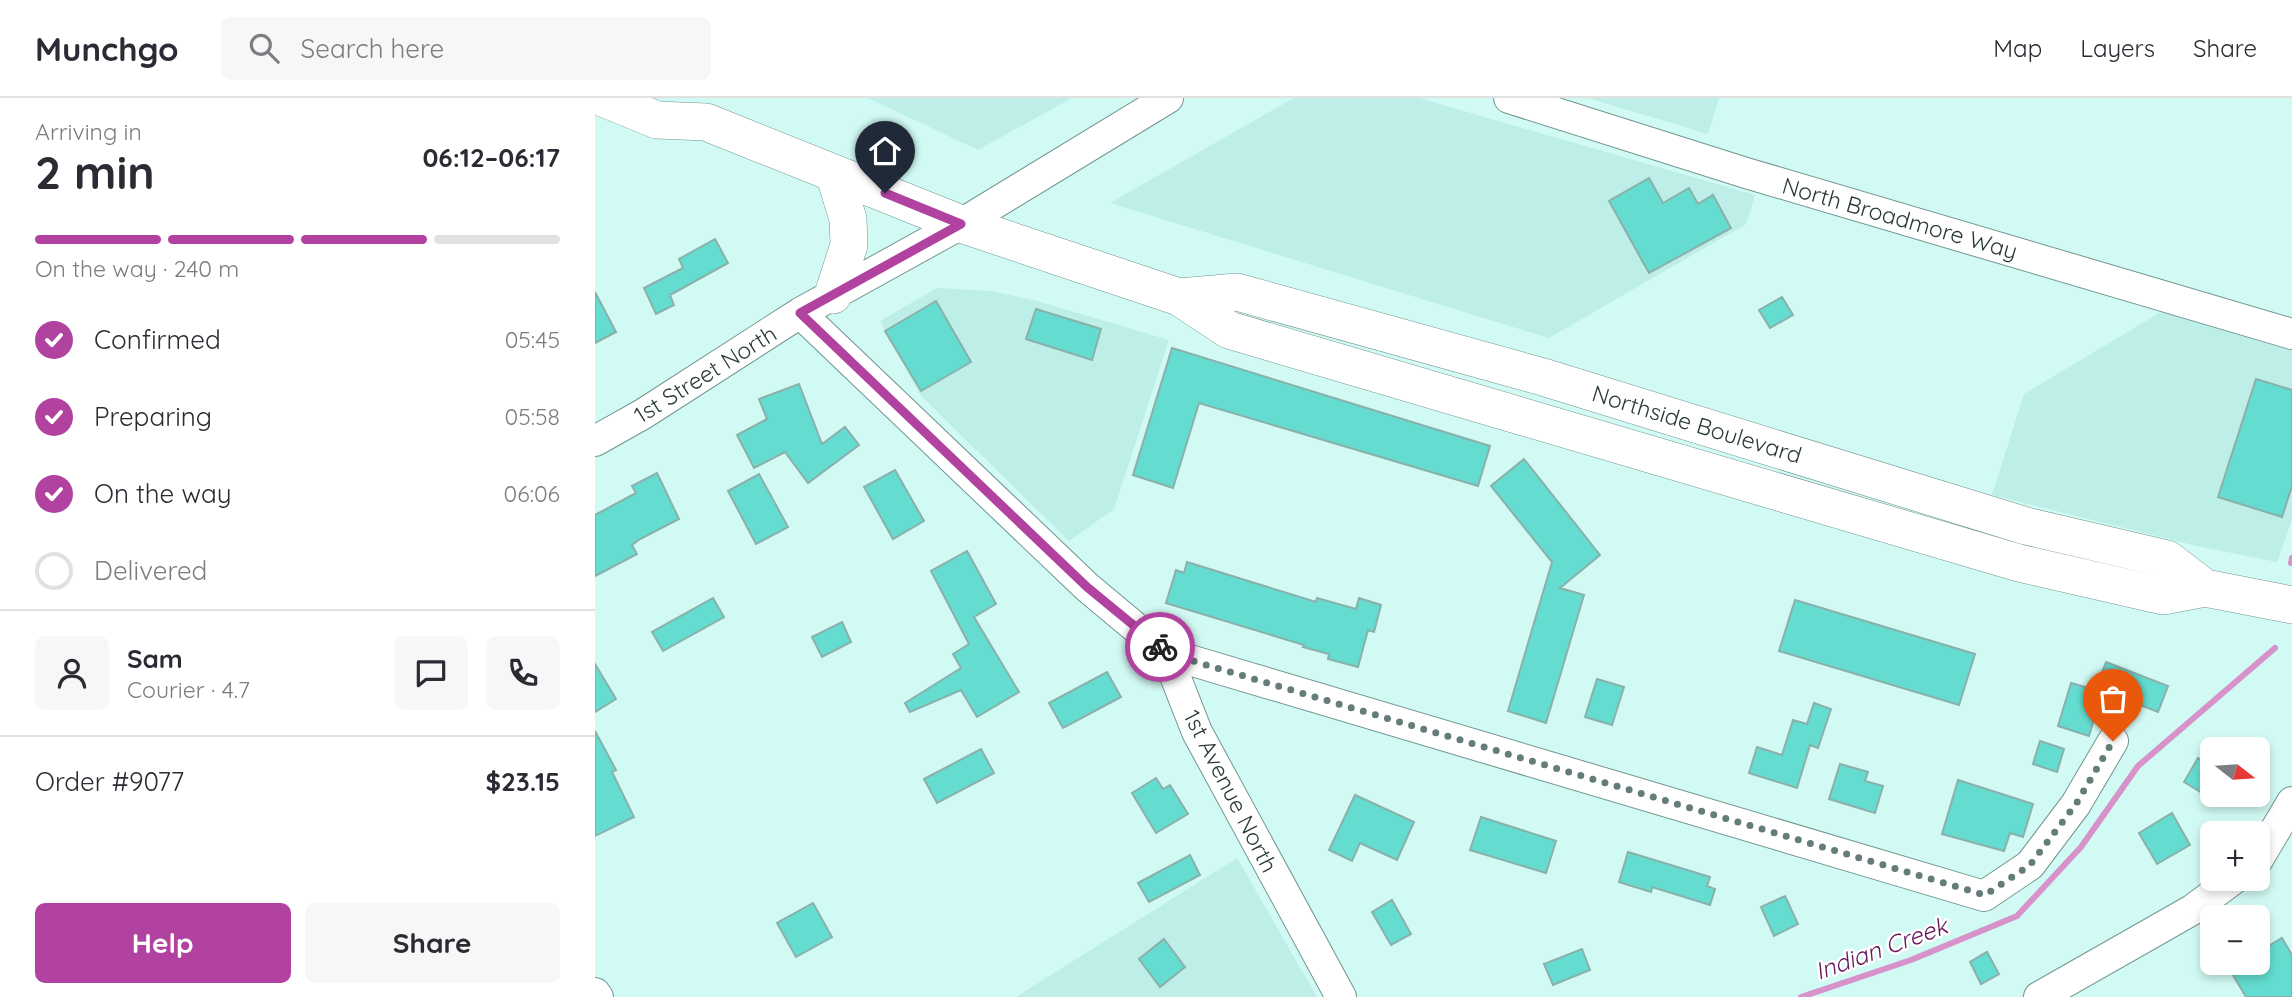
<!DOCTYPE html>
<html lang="en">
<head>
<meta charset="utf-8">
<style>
	body { margin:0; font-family:Quicksand,sans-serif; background:#f7f7f7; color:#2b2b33; height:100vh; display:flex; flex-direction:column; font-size:26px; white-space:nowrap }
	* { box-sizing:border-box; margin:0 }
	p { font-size:23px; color:#7c7c81 }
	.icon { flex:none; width:38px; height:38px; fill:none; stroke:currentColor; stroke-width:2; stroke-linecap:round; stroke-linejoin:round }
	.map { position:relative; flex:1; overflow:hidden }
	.details { display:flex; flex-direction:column; background:#fff; width:595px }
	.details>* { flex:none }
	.needle { width:46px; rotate:107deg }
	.fabs { position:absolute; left:1605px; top:639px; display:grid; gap:14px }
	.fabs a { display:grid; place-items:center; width:70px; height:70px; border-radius:10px; background:#fff; box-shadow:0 4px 10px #0003; font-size:35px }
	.pin { position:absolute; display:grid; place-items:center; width:60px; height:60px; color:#fff; margin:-72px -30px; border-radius:50% 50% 50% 0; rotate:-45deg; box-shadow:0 0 7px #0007 }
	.pin .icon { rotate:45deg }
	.courier { position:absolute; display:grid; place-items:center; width:70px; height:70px; margin:-35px; border:5px solid #b142a0; border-radius:50%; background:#fff; color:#222; box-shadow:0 2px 9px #0007 }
	.headline em { font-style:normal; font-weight:800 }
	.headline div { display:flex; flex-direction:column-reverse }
	.headline { display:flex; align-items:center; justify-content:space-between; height:119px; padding:0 35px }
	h1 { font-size:46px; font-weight:800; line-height:52px }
	.bar { display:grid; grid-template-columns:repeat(4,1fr); gap:10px 7px; align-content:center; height:84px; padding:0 35px }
	.bar i { height:9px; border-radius:5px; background:#e1e1e2 }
	.bar .on { background:#b142a0 }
	.bar p { grid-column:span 4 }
	.line { display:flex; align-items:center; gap:18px; padding:0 35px; border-top:2px solid #e1e1e2 }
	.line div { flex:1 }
	.round { display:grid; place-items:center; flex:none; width:74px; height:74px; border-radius:10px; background:#f7f7f7 }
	ol { padding:0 35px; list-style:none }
	li { display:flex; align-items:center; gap:21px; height:77px }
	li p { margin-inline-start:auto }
	li .icon { padding:7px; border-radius:50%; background:#b142a0; color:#fff; stroke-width:4 }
	li:last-child { color:#7c7c81 }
	li i { width:38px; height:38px; border:4px solid #e1e1e2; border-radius:50% }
	.primary-button { display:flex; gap:14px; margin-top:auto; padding:14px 35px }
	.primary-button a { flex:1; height:80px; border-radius:10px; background:#b142a0; color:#fff; font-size:28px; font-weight:800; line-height:80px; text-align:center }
	.primary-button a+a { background:#f7f7f7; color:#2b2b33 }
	header { display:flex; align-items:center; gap:42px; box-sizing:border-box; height:98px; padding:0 35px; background:#fff; border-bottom:2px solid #e1e1e2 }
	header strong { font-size:33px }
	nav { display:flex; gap:38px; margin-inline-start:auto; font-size:24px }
	.search { width:490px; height:63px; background:#f7f7f7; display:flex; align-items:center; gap:18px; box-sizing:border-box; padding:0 24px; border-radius:10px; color:#7c7c81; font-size:26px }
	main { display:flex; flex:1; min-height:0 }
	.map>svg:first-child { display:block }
	.built { fill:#bdeee7 }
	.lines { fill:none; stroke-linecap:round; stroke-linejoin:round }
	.stream { stroke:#d892ca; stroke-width:6 }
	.building { fill:#64ddd0; stroke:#8ab0ab; stroke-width:2 }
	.minor-casing { stroke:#709590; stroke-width:32 }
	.major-casing { stroke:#709590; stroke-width:38 }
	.minor { stroke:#fff; stroke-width:30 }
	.major { stroke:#fff; stroke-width:37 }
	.done { stroke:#657d7a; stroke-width:7; stroke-dasharray:0 12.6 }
	.route { stroke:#b142a0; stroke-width:9 }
	.labels { text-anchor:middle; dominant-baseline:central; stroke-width:5; stroke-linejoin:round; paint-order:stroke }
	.street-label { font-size:23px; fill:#2a3a38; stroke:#fff }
	.water-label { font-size:24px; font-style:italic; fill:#65135a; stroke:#fff }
</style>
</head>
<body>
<header>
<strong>Munchgo</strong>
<div class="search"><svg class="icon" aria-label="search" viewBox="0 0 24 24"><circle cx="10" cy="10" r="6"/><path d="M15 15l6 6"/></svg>Search here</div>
<nav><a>Map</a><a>Layers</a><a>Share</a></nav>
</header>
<main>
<section class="details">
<div class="headline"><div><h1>2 min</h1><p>Arriving in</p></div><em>06:12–06:17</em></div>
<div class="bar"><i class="on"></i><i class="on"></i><i class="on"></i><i></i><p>On the way · 240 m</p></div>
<ol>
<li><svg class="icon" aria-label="check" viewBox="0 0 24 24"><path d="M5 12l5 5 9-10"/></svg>Confirmed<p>05:45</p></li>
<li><svg class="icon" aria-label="check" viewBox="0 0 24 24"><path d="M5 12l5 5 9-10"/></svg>Preparing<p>05:58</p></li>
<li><svg class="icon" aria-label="check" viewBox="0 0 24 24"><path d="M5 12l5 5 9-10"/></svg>On the way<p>06:06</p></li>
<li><i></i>Delivered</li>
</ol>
<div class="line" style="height:126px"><a class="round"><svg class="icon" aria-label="person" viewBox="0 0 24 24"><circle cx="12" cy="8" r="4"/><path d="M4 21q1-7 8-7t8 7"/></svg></a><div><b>Sam</b><p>Courier · 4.7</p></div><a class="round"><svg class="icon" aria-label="chat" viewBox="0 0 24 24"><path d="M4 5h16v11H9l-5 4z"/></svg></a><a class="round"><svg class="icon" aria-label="phone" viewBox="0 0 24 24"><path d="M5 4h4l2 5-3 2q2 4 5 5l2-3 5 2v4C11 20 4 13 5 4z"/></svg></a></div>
<div class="line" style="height:91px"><div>Order #9077</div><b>$23.15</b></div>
<div class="primary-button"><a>Help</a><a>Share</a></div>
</section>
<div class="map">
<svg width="1697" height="899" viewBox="0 0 1697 899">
	<rect width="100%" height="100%" fill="#d2faf4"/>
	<!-- built -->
	<path class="built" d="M 273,0 L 477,0 L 383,52 Z
		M 699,0 L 824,0 L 1160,97 L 1151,126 L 954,240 L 515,105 Z
		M 993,0 L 1124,0 L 1113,36 Z
		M 342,190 L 396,193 L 442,203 L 574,242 L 519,411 L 474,443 L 325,297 L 285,223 Z
		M 1566,214 L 1697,251 L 1697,422 L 1682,464 L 1602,448 L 1397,397 L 1429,296 Z
		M 642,760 L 722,899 L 421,899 Z"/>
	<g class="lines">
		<!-- stream -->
		<path class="stream" d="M 1696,465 L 1697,460
			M 1206,899 L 1316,862 L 1422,818 L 1486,749 L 1543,668 L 1680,550"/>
	</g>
	<!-- building -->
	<path class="building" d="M 1054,80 L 1068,105 L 1094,90 L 1103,106 L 1118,97 L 1136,130 L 1054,175 L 1014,103 Z
		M 120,141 L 133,165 L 75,197 L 79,207 L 61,216 L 49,190 L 88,170 L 84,161 Z
		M 0,194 L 21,234 L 0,245 Z
		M 1187,199 L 1198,217 L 1175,230 L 1164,212 Z
		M 341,203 L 376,264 L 326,293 L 290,233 Z
		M 441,211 L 506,231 L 497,262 L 431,241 Z
		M 577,250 L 895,348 L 883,388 L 604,305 L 578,390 L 538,377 Z
		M 1661,281 L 1697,292 L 1697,388 L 1687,419 L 1623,399 Z
		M 204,286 L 227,346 L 250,329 L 264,347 L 213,385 L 190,354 L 159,370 L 142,337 L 172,321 L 164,301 Z
		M 929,361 L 1005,457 L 965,490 L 989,497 L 951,625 L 913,613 L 957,464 L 896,388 Z
		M 300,372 L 329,423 L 298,441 L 269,389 Z
		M 62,375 L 84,421 L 45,441 L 37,447 L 42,456 L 0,478 L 0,417 L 41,395 L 37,388 Z
		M 164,376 L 193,429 L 161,446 L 133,393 Z
		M 372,453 L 401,506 L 379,519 L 424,594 L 382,619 L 366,592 L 315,614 L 310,605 L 366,570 L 358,556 L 374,546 L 336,473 Z
		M 592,464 L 721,504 L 722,500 L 761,511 L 764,500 L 786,507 L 779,534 L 773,532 L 763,569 L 733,561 L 734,556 L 708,549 L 709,547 L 571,505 L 581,472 L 589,475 Z
		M 118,500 L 129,519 L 68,553 L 57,534 Z
		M 1200,502 L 1380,556 L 1364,607 L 1184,553 Z
		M 247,524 L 256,544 L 227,559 L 217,539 Z
		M 1511,564 L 1573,588 L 1563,614 L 1501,590 Z
		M 0,566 L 21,601 L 0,614 Z
		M 512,574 L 526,599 L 468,630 L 454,605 Z
		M 1002,581 L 1029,589 L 1017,627 L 990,619 Z
		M 1476,585 L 1507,594 L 1494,638 L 1463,628 Z
		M 1219,605 L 1236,611 L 1223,650 L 1215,647 L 1202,690 L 1154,675 L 1162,649 L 1187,657 L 1198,622 L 1212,626 Z
		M 0,633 L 21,672 L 17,674 L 39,719 L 0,738 Z
		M 1445,643 L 1469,651 L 1462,674 L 1438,666 Z
		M 386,651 L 399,675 L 342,705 L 329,681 Z
		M 1603,660 L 1617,669 L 1617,701 L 1589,684 Z
		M 1245,666 L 1273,674 L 1270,683 L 1288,688 L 1280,715 L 1234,701 Z
		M 561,680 L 568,691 L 575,687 L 593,716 L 561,735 L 537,695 Z
		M 1363,682 L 1438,706 L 1428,739 L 1415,735 L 1409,753 L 1347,736 Z
		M 760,697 L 819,724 L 802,762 L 765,745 L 757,763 L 734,752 Z
		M 1577,715 L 1595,747 L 1562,766 L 1544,735 Z
		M 886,719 L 961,743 L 951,775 L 875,752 Z
		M 1033,754 L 1115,779 L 1112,788 L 1120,791 L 1115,807 L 1057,789 L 1056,794 L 1024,784 Z
		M 595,757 L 605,777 L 554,804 L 543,785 Z
		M 1190,798 L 1203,826 L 1179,838 L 1166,809 Z
		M 797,802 L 816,836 L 796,847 L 777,814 Z
		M 218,805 L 237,839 L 201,859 L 182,825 Z
		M 1687,840 L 1697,857 L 1697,899 L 1651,899 L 1635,872 L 1646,864 L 1662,864 L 1662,855 Z
		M 569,841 L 590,869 L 565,889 L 544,861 Z
		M 987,851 L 995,872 L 958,887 L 949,866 Z
		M 1392,854 L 1404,876 L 1386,886 L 1375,864 Z"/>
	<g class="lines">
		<defs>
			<path id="minor" d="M 914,0 L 1151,75 L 1697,236
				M 205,215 L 492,489 L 571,555 L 602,634 L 746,899
				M 0,343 L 48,316 L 205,215 L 366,126 L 573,0
				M 571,555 L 1389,798 L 1435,767 L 1481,706 L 1518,643
				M 1662,763 L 1697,704
				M 0,895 L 3,899
				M 1444,899 L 1597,812 L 1640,780"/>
			<path id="major" d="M 8,0 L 62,22 L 111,24 L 366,126 L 584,199 L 634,232 L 1424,465 L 1568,498 L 1610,490 L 1697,507
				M 238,197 L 254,147 L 253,121 L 239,75
				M 584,199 L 642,194 L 948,279 L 1431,428 L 1572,461 L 1610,490"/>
		</defs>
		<!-- minor casing -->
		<use href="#minor" class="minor-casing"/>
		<!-- major casing -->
		<use href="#major" class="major-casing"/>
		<!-- minor -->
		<use href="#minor" class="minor"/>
		<!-- major -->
		<use href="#major" class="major"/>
	</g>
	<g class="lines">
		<!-- done -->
		<path class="done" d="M 565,549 L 571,555 L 1390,797 L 1435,767 L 1481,706 L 1518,643"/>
		<!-- route -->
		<path class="route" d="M 290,95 L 366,126 L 205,215 L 492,489 L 565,549"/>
	</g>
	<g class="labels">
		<!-- street labels -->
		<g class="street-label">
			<text transform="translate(1305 120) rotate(16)">North Broadmore Way</text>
			<text transform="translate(110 276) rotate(-32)">1st Street North</text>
			<text transform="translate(1102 326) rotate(17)">Northside Boulevard</text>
			<text transform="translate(636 693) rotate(63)">1st Avenue North</text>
		</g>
		<!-- water labels -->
		<g class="water-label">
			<text transform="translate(1286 850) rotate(-20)">Indian Creek</text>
		</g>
	</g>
</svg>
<div class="fabs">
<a><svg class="needle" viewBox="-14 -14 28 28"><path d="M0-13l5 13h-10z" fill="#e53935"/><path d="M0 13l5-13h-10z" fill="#7c7c81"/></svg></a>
<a>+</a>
<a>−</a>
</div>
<div class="pin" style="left:1518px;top:643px;background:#ea580c"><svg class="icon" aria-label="bag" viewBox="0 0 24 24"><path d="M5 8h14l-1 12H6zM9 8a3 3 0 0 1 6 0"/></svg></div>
<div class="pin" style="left:290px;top:95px;background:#1f2937"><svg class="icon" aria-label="home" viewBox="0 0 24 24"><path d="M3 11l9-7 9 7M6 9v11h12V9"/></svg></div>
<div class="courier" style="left:565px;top:549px"><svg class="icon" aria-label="bike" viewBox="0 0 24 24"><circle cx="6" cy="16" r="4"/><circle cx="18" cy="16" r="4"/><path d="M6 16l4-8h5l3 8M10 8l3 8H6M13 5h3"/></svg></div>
</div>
</main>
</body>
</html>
